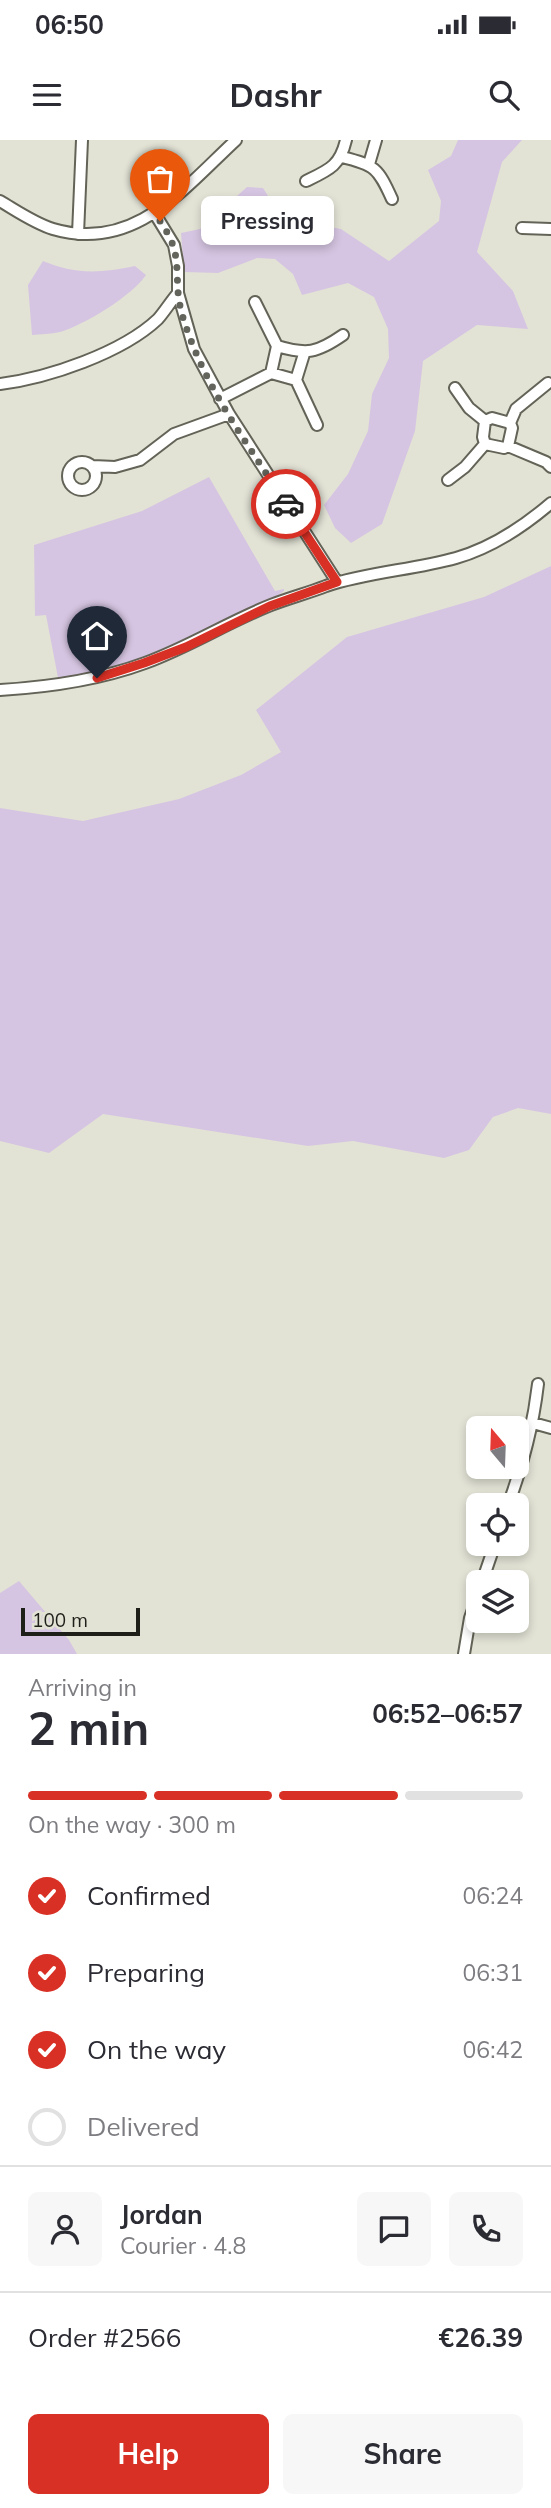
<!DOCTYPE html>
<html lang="en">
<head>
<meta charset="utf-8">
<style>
	body { margin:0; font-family:Mulish,sans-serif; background:#f7f7f7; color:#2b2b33; height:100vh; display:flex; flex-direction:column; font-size:26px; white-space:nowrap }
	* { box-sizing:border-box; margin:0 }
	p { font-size:23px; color:#7c7c81 }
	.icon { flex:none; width:38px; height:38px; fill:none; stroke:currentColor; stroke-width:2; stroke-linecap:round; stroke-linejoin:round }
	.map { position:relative; height:1514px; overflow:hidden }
	.side { display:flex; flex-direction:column; background:#fff; flex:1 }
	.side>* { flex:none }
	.needle { width:46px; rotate:341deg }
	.controls { position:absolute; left:466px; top:1276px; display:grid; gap:14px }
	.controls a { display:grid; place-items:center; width:63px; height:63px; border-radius:10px; background:#fff; box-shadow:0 4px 10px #0003; font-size:35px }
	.scale { position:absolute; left:21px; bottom:18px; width:119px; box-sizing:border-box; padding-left:7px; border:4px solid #1f1f1a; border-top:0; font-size:19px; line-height:24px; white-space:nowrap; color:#1f1f1a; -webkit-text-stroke:5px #e2e3d5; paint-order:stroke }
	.pin { position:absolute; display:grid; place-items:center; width:60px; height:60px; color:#fff; margin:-72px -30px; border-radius:50% 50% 50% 0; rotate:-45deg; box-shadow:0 0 7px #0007 }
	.pin .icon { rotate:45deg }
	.courier { position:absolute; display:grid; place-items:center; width:70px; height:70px; margin:-35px; border:5px solid #d93025; border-radius:50%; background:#fff; color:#222; box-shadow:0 2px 9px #0007 }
	.bubble { position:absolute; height:49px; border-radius:10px; background:#fff; box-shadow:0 4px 10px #0003; font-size:23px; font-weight:700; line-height:49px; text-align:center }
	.headline em { font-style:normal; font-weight:700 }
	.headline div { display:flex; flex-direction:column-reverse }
	.headline { display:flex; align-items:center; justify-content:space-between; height:119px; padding:0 28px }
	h1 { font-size:46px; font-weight:700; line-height:52px }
	.bar { display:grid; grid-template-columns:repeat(4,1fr); gap:10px 7px; align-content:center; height:84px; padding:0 28px }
	.bar i { height:9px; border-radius:5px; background:#e1e1e2 }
	.bar .active { background:#d93025 }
	.bar p { grid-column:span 4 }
	.line { display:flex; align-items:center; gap:18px; padding:0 28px; border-top:2px solid #e1e1e2 }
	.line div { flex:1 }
	.round { display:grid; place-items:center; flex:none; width:74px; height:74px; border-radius:10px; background:#f7f7f7 }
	ol { padding:0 28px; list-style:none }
	li { display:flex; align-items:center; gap:21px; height:77px }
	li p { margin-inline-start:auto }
	li .icon { padding:7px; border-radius:50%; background:#d93025; color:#fff; stroke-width:4 }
	li:last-child { color:#7c7c81 }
	li i { width:38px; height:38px; border:4px solid #e1e1e2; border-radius:50% }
	.button { display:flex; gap:14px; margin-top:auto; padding:14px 28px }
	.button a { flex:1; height:80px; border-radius:10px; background:#d93025; color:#fff; font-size:28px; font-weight:700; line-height:80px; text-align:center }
	.button a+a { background:#f7f7f7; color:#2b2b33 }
	.status { display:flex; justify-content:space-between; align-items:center; height:49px; padding:0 35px; background:#fff; direction:ltr }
	.status svg { height:19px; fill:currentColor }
	header { display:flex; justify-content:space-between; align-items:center; height:91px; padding:0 28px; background:#fff; font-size:32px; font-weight:700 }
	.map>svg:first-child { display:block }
	.green { fill:#d6c5e2 }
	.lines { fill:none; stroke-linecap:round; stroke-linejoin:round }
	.minor-casing { stroke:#636357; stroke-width:14 }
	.minor { stroke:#fff; stroke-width:10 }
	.done { stroke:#63645b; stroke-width:7; stroke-dasharray:0 12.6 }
	.route { stroke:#d93025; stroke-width:9 }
</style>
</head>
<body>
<div class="status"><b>06:50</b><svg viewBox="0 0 49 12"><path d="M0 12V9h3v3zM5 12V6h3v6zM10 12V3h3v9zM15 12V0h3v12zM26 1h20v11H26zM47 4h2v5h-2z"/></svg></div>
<header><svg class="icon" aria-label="menu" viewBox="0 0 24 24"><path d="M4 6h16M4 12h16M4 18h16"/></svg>Dashr<svg class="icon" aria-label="search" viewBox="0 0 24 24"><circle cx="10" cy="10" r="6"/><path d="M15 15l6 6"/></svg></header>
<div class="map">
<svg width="551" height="1514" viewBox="0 0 551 1514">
	<rect width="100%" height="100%" fill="#e2e3d5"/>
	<!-- green -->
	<path class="green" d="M 458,0 L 522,0 L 502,22 L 477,112 L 513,151 L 528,189 L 477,185 L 423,221 L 415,291 L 382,384 L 351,403 L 335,388 L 324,365 L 348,334 L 368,291 L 372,254 L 389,218 L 388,189 L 374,157 L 348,143 L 302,155 L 293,134 L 275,119 L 257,118 L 218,133 L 184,132 L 181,93 L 200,89 L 247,47 L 263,48 L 282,78 L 341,89 L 389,121 L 439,81 L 441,61 L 428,30 L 451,16 Z
		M 43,121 C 76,135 100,133 135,126 L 146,135 C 132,156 84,185 60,192 C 51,194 41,194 32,195 L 28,145 Z
		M 209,337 L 275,451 L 284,449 L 284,451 L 264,465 L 153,518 L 59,543 L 46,475 L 35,476 L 34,405 L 142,371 Z
		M 551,426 L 551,974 L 518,968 L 493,977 L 469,1010 L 444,1018 L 353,1001 L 308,1006 L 103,974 L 49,1013 L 0,1001 L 0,668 L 83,681 L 179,659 L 241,635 L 281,612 L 256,570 L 347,497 L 484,457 Z
		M 19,1441 L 69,1500 L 77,1514 L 0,1514 L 0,1453 Z"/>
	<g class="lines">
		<defs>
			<path id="minor" d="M 342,17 C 375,25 378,28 392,59
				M 369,24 L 376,0
				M 306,41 C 329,30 340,26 346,0
				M 0,61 C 17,71 34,83 53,89 C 134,113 183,49 236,0
				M 155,74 L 174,105 L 178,126 L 178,153 L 194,209 L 229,274 L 337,442
				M 522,88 L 551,89
				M 78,94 L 82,0
				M 255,162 L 277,206 L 271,233 L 296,240 L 304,214
				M 277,206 C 307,215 317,213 343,195
				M 296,240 L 317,285
				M 0,244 C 48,238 122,213 158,179 C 165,171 171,161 178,153
				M 455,248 L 469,268 L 485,281 L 492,278 L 510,283 L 512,288 L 508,306 L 504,308 L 485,304
				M 220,259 L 271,233
				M 510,283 L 516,269 L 548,243
				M 508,306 L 546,322 L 551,327
				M68 336a14 14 0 1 1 28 0a14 14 0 1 1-28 0Z
				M 93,326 L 115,327 L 140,320 L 174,294 L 229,274
				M 448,340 L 465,327 L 485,304 L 483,297 L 485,281
				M 0,550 C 50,547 99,540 145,523 C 189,507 228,482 271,465 C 289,458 308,453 326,446 C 368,432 413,430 456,418 C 491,408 523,387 551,363
				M 533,1283 L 551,1288
				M 508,1365 C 523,1325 533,1287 538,1244
				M 482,1442 L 495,1404
				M 464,1514 L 470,1478 L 478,1455"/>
		</defs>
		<!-- minor casing -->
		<use href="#minor" class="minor-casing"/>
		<!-- minor -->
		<use href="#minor" class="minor"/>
	</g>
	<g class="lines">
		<!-- done -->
		<path class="done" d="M 160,81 C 179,109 176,119 178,151 C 179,170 187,191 194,208 C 216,263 254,313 286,364"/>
		<!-- route -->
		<path class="route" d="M 97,538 L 144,523 L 186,507 L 270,466 L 337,442 L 286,364"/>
	</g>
</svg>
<div class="controls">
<a><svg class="needle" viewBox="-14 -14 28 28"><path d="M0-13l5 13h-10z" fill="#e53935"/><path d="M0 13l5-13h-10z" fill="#7c7c81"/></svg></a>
<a><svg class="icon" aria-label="locate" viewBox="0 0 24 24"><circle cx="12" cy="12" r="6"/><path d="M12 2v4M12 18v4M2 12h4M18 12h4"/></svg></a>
<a><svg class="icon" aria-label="layers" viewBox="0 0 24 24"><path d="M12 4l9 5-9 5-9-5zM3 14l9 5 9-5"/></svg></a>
</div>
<div class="scale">100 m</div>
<div class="pin" style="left:160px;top:81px;background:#ea580c"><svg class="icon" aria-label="bag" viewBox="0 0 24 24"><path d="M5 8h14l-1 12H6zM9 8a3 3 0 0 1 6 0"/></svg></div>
<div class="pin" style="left:97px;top:538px;background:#1f2937"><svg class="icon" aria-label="home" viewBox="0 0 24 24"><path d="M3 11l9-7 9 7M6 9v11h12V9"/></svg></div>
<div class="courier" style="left:286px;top:364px"><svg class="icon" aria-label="car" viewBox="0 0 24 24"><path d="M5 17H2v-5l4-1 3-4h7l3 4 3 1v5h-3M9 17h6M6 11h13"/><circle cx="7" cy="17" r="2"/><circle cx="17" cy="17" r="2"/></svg></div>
<div class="bubble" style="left:201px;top:56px;width:133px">Pressing</div>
</div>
<section class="side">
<div class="headline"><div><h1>2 min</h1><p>Arriving in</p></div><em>06:52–06:57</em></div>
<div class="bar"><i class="active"></i><i class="active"></i><i class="active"></i><i></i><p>On the way · 300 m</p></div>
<ol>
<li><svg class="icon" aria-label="check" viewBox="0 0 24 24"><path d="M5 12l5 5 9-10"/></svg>Confirmed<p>06:24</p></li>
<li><svg class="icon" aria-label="check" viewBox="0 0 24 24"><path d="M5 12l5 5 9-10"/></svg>Preparing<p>06:31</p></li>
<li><svg class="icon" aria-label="check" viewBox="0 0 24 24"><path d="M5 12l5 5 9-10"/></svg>On the way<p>06:42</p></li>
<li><i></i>Delivered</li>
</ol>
<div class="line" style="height:126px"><a class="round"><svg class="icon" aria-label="person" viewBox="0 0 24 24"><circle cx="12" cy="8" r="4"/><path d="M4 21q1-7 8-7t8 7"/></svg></a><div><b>Jordan</b><p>Courier · 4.8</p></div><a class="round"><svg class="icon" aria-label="chat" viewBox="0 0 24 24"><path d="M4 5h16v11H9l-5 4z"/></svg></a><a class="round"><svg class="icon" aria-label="phone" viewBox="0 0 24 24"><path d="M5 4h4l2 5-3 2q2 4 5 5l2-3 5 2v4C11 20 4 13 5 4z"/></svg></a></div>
<div class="line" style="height:91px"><div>Order #2566</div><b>€26.39</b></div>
<div class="button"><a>Help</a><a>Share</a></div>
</section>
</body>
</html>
